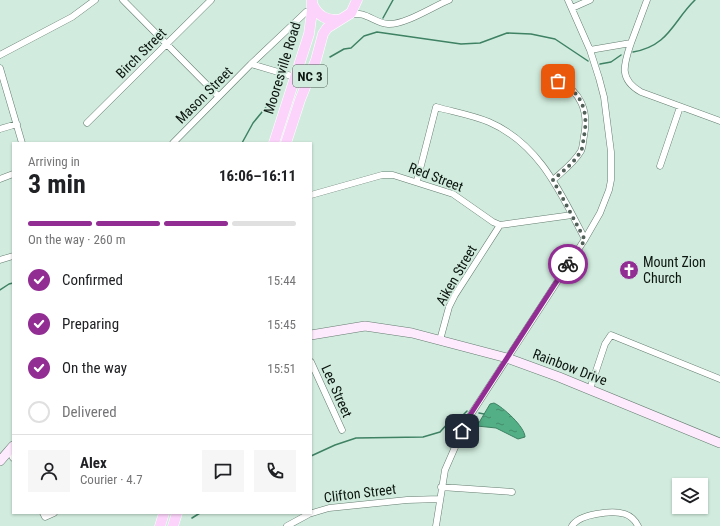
<!DOCTYPE html>
<html lang="en">
<head>
<meta charset="utf-8">
<style>
	body { margin:0; font-family:"Roboto Condensed",sans-serif; background:#f6f6f6; color:#202124; height:100vh; display:flex; flex-direction:column; font-size:15px; white-space:nowrap }
	* { box-sizing:border-box; margin:0 }
	p { font-size:13px; color:#757577 }
	.icon { flex:none; width:22px; height:22px; fill:none; stroke:currentColor; stroke-width:2; stroke-linecap:round; stroke-linejoin:round }
	.map { position:relative; flex:1; overflow:hidden }
	.details { position:absolute; left:12px; top:142px; width:300px; height:372px; display:flex; flex-direction:column; background:#fff; border-radius:0px; box-shadow:0 1px 3px #0004 }
	.details>* { flex:none }
	.buttons { position:absolute; left:672px; top:478px; display:grid; gap:8px }
	.buttons a { display:grid; place-items:center; width:36px; height:36px; border-radius:0px; background:#fff; box-shadow:0 1px 3px #0004; font-size:20px }
	.pin { position:absolute; display:grid; place-items:center; width:34px; height:34px; color:#fff; margin:-17px; border-radius:8px; box-shadow:0 2px 6px #0006 }
	.courier { position:absolute; display:grid; place-items:center; width:40px; height:40px; margin:-20px; border:3px solid #912d93; border-radius:50%; background:#fff; color:#222; box-shadow:0 1px 5px #0007 }
	.head em { font-style:normal; font-weight:700 }
	.head div { display:flex; flex-direction:column-reverse }
	.head { display:flex; align-items:center; justify-content:space-between; height:68px; padding:0 16px }
	h1 { font-size:26px; font-weight:700; line-height:30px }
	.bar { display:grid; grid-template-columns:repeat(4,1fr); gap:6px 4px; align-content:center; height:48px; padding:0 16px }
	.bar i { height:5px; border-radius:3px; background:#e0e0e0 }
	.bar .selected { background:#912d93 }
	.bar p { grid-column:span 4 }
	.line { display:flex; align-items:center; gap:10px; padding:0 16px; border-top:1px solid #e0e0e0 }
	.line div { flex:1 }
	.round { display:grid; place-items:center; flex:none; width:42px; height:42px; border-radius:0px; background:#f6f6f6 }
	ol { padding:0 16px; list-style:none }
	li { display:flex; align-items:center; gap:12px; height:44px }
	li p { margin-inline-start:auto }
	li .icon { padding:4px; border-radius:50%; background:#912d93; color:#fff; stroke-width:4 }
	li:last-child { color:#757577 }
	li i { width:22px; height:22px; border:2px solid #e0e0e0; border-radius:50% }
	.map>svg:first-child { display:block }
	.water { fill:url(#water-ripples); stroke:#3e8163 }
	.lines { fill:none; stroke-linecap:round; stroke-linejoin:round }
	.stream { stroke:#3e8163; stroke-width:1.5 }
	.street-casing { stroke:#647c70; stroke-width:7 }
	.secondary-casing { stroke:#647c70; stroke-width:10 }
	.primary-casing { stroke:#fff; stroke-width:11 }
	.street { stroke:#fff; stroke-width:6 }
	.secondary { stroke:#feeafd; stroke-width:9 }
	.primary { stroke:#fcd4fb; stroke-width:10 }
	.done { stroke:#516058; stroke-width:4; stroke-dasharray:0 7.2 }
	.route { stroke:#912d93; stroke-width:5 }
	.labels { text-anchor:middle; dominant-baseline:central; stroke-width:3.5; stroke-linejoin:round; paint-order:stroke }
	.shield { fill:#d1ecde; stroke:#47564e; stroke-width:1 }
	.shield-label { font-size:13px; font-weight:bold; fill:#0c1510 }
	.street-label { font-size:14px; fill:#0c1510; stroke:#d1ecde }
	.poi-label { font-size:14px; fill:#0c1510; stroke:#d1ecde; text-anchor:start }
</style>
</head>
<body>
<div class="map">
<svg width="720" height="526" viewBox="0 0 720 526">
	<defs>
		<pattern id="water-ripples" width="26" height="14" patternUnits="userSpaceOnUse"><rect width="26" height="14" fill="#53af86"/><path d="M2 4q2-2 4 0t4 0M15 11q2-2 4 0t4 0" fill="none" stroke="#438d6c"/></pattern>
	</defs>
	<rect width="100%" height="100%" fill="#d1ecde"/>
	<!-- water -->
	<path class="water" d="M 494,403 C 503,407 525,427 525,437 L 518,439 L 496,428 L 477,426 L 490,404 Z"/>
	<g class="lines">
		<!-- stream -->
		<path class="stream" d="M 383,18 L 393,0
			M 633,52 C 669,46 673,21 695,0
			M 330,57 L 344,49 L 351,48 L 364,36 L 377,32 L 461,44 L 480,43 L 507,33 L 531,34 L 555,39 L 588,61
			M 600,64 L 611,62 L 621,55
			M 242,143 L 253,123 L 272,100
			M 0,290 L 9,284 L 13,283
			M 479,413 L 484,414
			M 311,456 L 335,445 L 356,438 L 423,437 L 440,432 L 449,422 L 459,419 L 467,411
			M 192,518 L 200,513"/>
		<defs>
			<path id="street" d="M 123,0 L 218,96
				M 572,8 L 590,0
				M 350,15 C 365,10 374,23 388,24 C 405,25 432,7 449,0
				M 631,43 C 624,64 618,79 641,92 L 720,121
				M 590,50 L 631,43 L 647,0
				M 0,55 L 72,17 L 95,0
				M 251,64 L 306,12
				M 0,68 L 22,143
				M 87,123 L 211,0
				M 0,129 L 17,124
				M 173,143 L 251,64 L 295,77
				M 660,166 L 680,107
				M 0,179 L 13,174
				M 553,180 C 563,171 574,163 581,151 C 583,147 583,141 584,136 C 589,112 581,91 558,81
				M 417,181 L 436,107 C 454,112 472,115 489,122 C 540,144 561,194 585,239
				M 311,195 L 382,175 L 393,175 L 453,194 L 493,222 L 500,225 L 572,215
				M 0,260 L 13,256
				M 440,340 L 449,307 L 455,295 L 500,225
				M 311,362 L 342,430
				M 590,389 L 605,344 L 611,335 L 720,379
				M 9,450 L 13,458
				M 441,487 L 512,492
				M 43,513 L 45,517 L 54,513
				M 287,526 L 309,514 L 329,508 L 407,500 L 439,499
				M 436,526 L 445,470 L 466,422 L 585,239 L 600,213 L 609,190 L 611,180 L 611,152 L 604,97 L 599,78 L 590,50 L 568,0
				M 572,526 C 579,514 612,510 625,514 C 631,516 635,520 638,526"/>
			<path id="secondary" d="M 311,335 L 365,326 L 412,333 L 507,358 L 559,377 L 720,443
				M 0,461 L 13,446"/>
			<path id="primary" d="M 312,3 C 317,16 328,22 341,19
				M 274,143 L 309,34 L 312,11 L 312,0
				M 286,143 L 300,100 L 316,60 L 323,34 L 327,28 L 351,13 L 357,0
				M 160,526 L 164,513
				M 173,526 L 177,513"/>
		</defs>
		<!-- street casing -->
		<use href="#street" class="street-casing"/>
		<!-- secondary casing -->
		<use href="#secondary" class="secondary-casing"/>
		<!-- primary casing -->
		<use href="#primary" class="primary-casing"/>
		<!-- street -->
		<use href="#street" class="street"/>
		<!-- secondary -->
		<use href="#secondary" class="secondary"/>
		<!-- primary -->
		<use href="#primary" class="primary"/>
	</g>
	<g class="lines">
		<!-- done -->
		<path class="done" d="M 558,81 C 581,91 589,111 584,136 C 583,141 583,147 581,151 C 574,163 563,171 553,180 L 585,240 L 568,264"/>
		<!-- route -->
		<path class="route" d="M 462,431 L 470,415 L 568,264"/>
	</g>
	<!-- icons -->
	<defs>
		<symbol id="church-disc" viewBox="-11 -11 22 22"><circle r="9.5" fill="#912d93" stroke="#d1ecde"/><path d="M-1.2-6h2.4v3.5h3.3v2.4h-3.3V6h-2.4V-.1h-3.3v-2.4h3.3Z" fill="#fff"/></symbol>
	</defs>
	<g fill-rule="evenodd">
		<use href="#church-disc" x="618" y="259" width="22" height="22"/>
	</g>
	<g class="labels">
		<!-- shield labels -->
		<rect class="shield" x="293" y="65" width="34" height="22" rx="3"/>
		<g class="shield-label">
			<text x="310" y="76">NC 3</text>
		</g>
		<!-- street labels -->
		<g class="street-label">
			<text transform="translate(141 53) rotate(-45)">Birch Street</text>
			<text transform="translate(282 68) rotate(-73)">Mooresville Road</text>
			<text transform="translate(204 95) rotate(-45)">Mason Street</text>
			<text transform="translate(436 177) rotate(21)">Red Street</text>
			<text transform="translate(456 275) rotate(-60)">Aiken Street</text>
			<text transform="translate(570 367) rotate(21)">Rainbow Drive</text>
			<text transform="translate(337 391) rotate(66)">Lee Street</text>
			<text transform="translate(360 493) rotate(-7)">Clifton Street</text>
		</g>
		<!-- poi labels -->
		<g class="poi-label">
			<text x="643" y="262">Mount Zion<tspan x="643" dy="16">Church</tspan></text>
		</g>
	</g>
</svg>
<div class="buttons">
<a><svg class="icon" aria-label="layers" viewBox="0 0 24 24"><path d="M12 4l9 5-9 5-9-5zM3 14l9 5 9-5"/></svg></a>
</div>
<div class="pin" style="left:558px;top:81px;background:#ea580c"><svg class="icon" aria-label="bag" viewBox="0 0 24 24"><path d="M5 8h14l-1 12H6zM9 8a3 3 0 0 1 6 0"/></svg></div>
<div class="pin" style="left:462px;top:431px;background:#1f2937"><svg class="icon" aria-label="home" viewBox="0 0 24 24"><path d="M3 11l9-7 9 7M6 9v11h12V9"/></svg></div>
<div class="courier" style="left:568px;top:264px"><svg class="icon" aria-label="bike" viewBox="0 0 24 24"><circle cx="6" cy="16" r="4"/><circle cx="18" cy="16" r="4"/><path d="M6 16l4-8h5l3 8M10 8l3 8H6M13 5h3"/></svg></div>
<section class="details">
<div class="head"><div><h1>3 min</h1><p>Arriving in</p></div><em>16:06–16:11</em></div>
<div class="bar"><i class="selected"></i><i class="selected"></i><i class="selected"></i><i></i><p>On the way · 260 m</p></div>
<ol>
<li><svg class="icon" aria-label="check" viewBox="0 0 24 24"><path d="M5 12l5 5 9-10"/></svg>Confirmed<p>15:44</p></li>
<li><svg class="icon" aria-label="check" viewBox="0 0 24 24"><path d="M5 12l5 5 9-10"/></svg>Preparing<p>15:45</p></li>
<li><svg class="icon" aria-label="check" viewBox="0 0 24 24"><path d="M5 12l5 5 9-10"/></svg>On the way<p>15:51</p></li>
<li><i></i>Delivered</li>
</ol>
<div class="line" style="height:72px"><a class="round"><svg class="icon" aria-label="person" viewBox="0 0 24 24"><circle cx="12" cy="8" r="4"/><path d="M4 21q1-7 8-7t8 7"/></svg></a><div><b>Alex</b><p>Courier · 4.7</p></div><a class="round"><svg class="icon" aria-label="chat" viewBox="0 0 24 24"><path d="M4 5h16v11H9l-5 4z"/></svg></a><a class="round"><svg class="icon" aria-label="phone" viewBox="0 0 24 24"><path d="M5 4h4l2 5-3 2q2 4 5 5l2-3 5 2v4C11 20 4 13 5 4z"/></svg></a></div>
</section>
</div>
</body>
</html>
